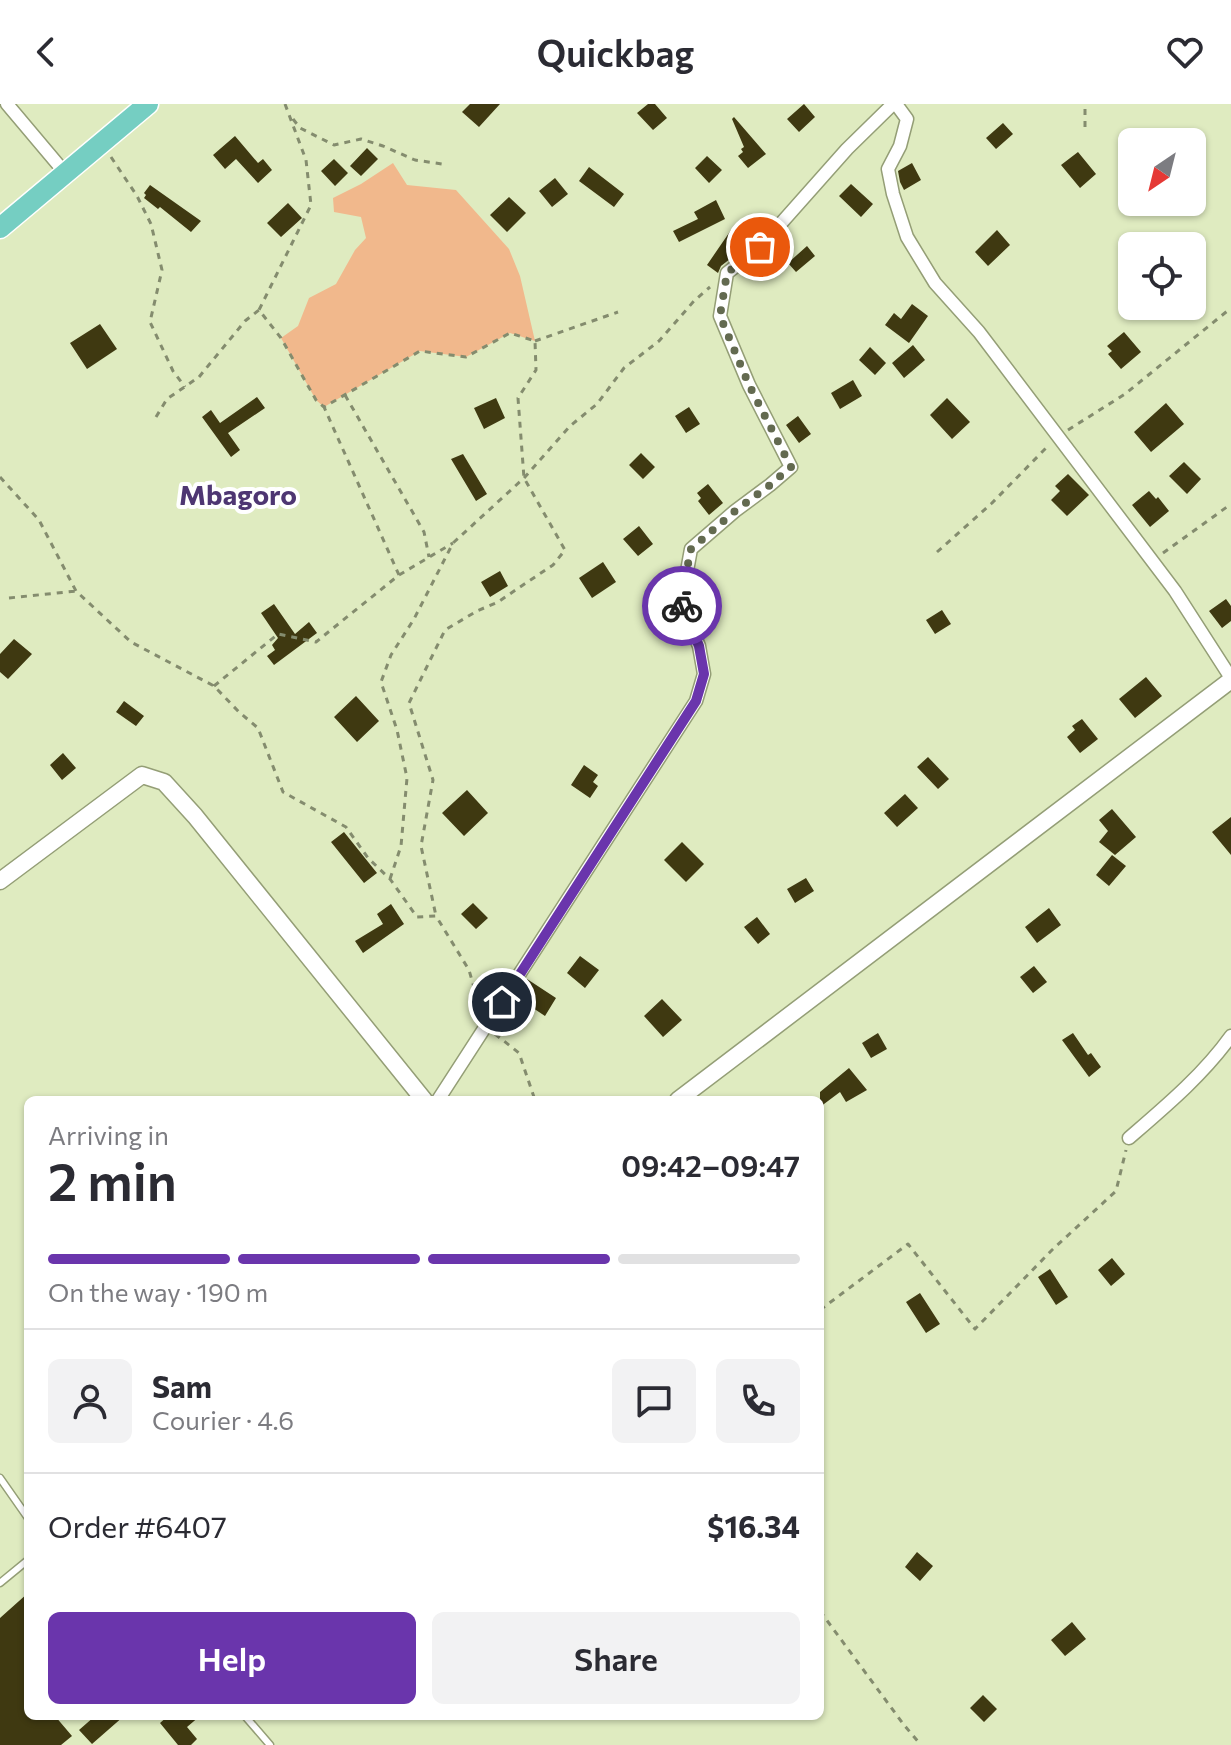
<!DOCTYPE html>
<html lang="en">
<head>
<meta charset="utf-8">
<style>
	body { margin:0; font-family:Commissioner,sans-serif; background:#f2f2f3; color:#2b2b33; height:100vh; display:flex; flex-direction:column; font-size:30px; white-space:nowrap }
	* { box-sizing:border-box; margin:0 }
	p { font-size:26px; color:#7c7c81 }
	.icon { flex:none; width:44px; height:44px; fill:none; stroke:currentColor; stroke-width:2; stroke-linecap:round; stroke-linejoin:round }
	.map { position:relative; flex:1; overflow:hidden }
	.details { position:absolute; left:24px; top:992px; width:800px; height:624px; display:flex; flex-direction:column; background:#fff; border-radius:12px; box-shadow:0 2px 6px #0004 }
	.details>* { flex:none }
	.needle { width:52px; rotate:215deg }
	.buttons { position:absolute; left:1118px; top:24px; display:grid; gap:16px }
	.buttons a { display:grid; place-items:center; width:88px; height:88px; border-radius:12px; background:#fff; box-shadow:0 2px 6px #0004; font-size:40px }
	.pin { position:absolute; display:grid; place-items:center; width:68px; height:68px; color:#fff; margin:-34px; border:4px solid #fff; border-radius:50%; box-shadow:0 2px 8px #0007 }
	.courier { position:absolute; display:grid; place-items:center; width:80px; height:80px; margin:-40px; border:6px solid #6a35ac; border-radius:50%; background:#fff; color:#222; box-shadow:0 2px 10px #0007 }
	.head em { font-style:normal; font-weight:600 }
	.head div { display:flex; flex-direction:column-reverse }
	.head { display:flex; align-items:center; justify-content:space-between; height:136px; padding:0 24px }
	h1 { font-size:52px; font-weight:600; line-height:60px }
	.bar { display:grid; grid-template-columns:repeat(4,1fr); gap:12px 8px; align-content:center; height:96px; padding:0 24px }
	.bar i { height:10px; border-radius:6px; background:#e1e1e2 }
	.bar .active { background:#6a35ac }
	.bar p { grid-column:span 4 }
	.line { display:flex; align-items:center; gap:20px; padding:0 24px; border-top:2px solid #e1e1e2 }
	.line div { flex:1 }
	.round { display:grid; place-items:center; flex:none; width:84px; height:84px; border-radius:12px; background:#f2f2f3 }
	.primary-button { display:flex; gap:16px; margin-top:auto; padding:16px 24px }
	.primary-button a { flex:1; height:92px; border-radius:12px; background:#6a35ac; color:#fff; font-size:32px; font-weight:600; line-height:92px; text-align:center }
	.primary-button a+a { background:#f2f2f3; color:#2b2b33 }
	header { display:flex; justify-content:space-between; align-items:center; height:104px; padding:0 24px; background:#fff; font-size:36px; font-weight:600 }
	.map>svg:first-child { display:block }
	.green { fill:#f1b88c }
	.building { fill:#3f3911 }
	.lines { fill:none; stroke-linecap:round; stroke-linejoin:round }
	.service-casing { stroke:#949e76; stroke-width:9 }
	.minor-casing { stroke:#949e76; stroke-width:15 }
	.tertiary-casing { stroke:#949e76; stroke-width:19 }
	.primary-casing { stroke:#fff; stroke-width:23 }
	.path { stroke:#848c6e; stroke-width:3; stroke-dasharray:6 6; stroke-linecap:butt }
	.service { stroke:#fff; stroke-width:6 }
	.minor { stroke:#fff; stroke-width:12 }
	.tertiary { stroke:#fff; stroke-width:16 }
	.primary { stroke:#75cec2; stroke-width:20 }
	.done { stroke:#636a50; stroke-width:8; stroke-dasharray:0 14.4 }
	.route { stroke:#6a35ac; stroke-width:10 }
	.labels { text-anchor:middle; dominant-baseline:central; stroke-width:8; stroke-linejoin:round; paint-order:stroke }
	.district-label { font-size:28px; font-weight:bold; fill:#4e3672; stroke:#fff }
</style>
</head>
<body>
<header><svg class="icon" aria-label="back" viewBox="0 0 24 24"><path d="M15 5l-7 7 7 7"/></svg>Quickbag<svg class="icon" aria-label="heart" viewBox="0 0 24 24"><path d="M12 20l-8-8c-3-5 5-10 8-4 3-6 11-1 8 4z"/></svg></header>
<div class="map">
<svg width="1231" height="1641" viewBox="0 0 1231 1641">
	<rect width="100%" height="100%" fill="#dfebc0"/>
	<!-- green -->
	<path class="green" d="M 393,59 L 407,81 L 456,86 L 509,145 L 520,172 L 535,237 L 510,229 L 466,253 L 420,247 L 324,303 L 316,296 L 281,234 L 298,222 L 309,194 L 336,180 L 355,146 L 366,134 L 361,113 L 334,108 L 333,94 L 361,80 Z"/>
	<!-- building -->
	<path class="building" d="M 470,0 L 500,0 L 479,23 L 462,8 Z
		M 648,0 L 655,0 L 667,14 L 653,26 L 637,9 Z
		M 804,0 L 815,13 L 799,28 L 787,15 Z
		M 734,13 L 766,50 L 748,64 L 738,52 L 743,48 L 741,45 L 744,43 L 732,15 Z
		M 1003,19 L 1013,30 L 996,45 L 986,34 Z
		M 235,32 L 258,59 L 263,55 L 272,66 L 258,79 L 236,55 L 225,65 L 213,51 Z
		M 367,44 L 378,55 L 361,72 L 350,62 Z
		M 1078,48 L 1096,70 L 1080,84 L 1061,61 Z
		M 707,52 L 722,66 L 709,79 L 695,64 Z
		M 334,55 L 348,69 L 335,82 L 321,67 Z
		M 912,59 L 921,76 L 904,86 L 900,78 L 898,67 Z
		M 589,63 L 624,90 L 614,103 L 579,77 Z
		M 555,74 L 568,90 L 552,103 L 539,87 Z
		M 851,80 L 873,100 L 861,113 L 839,92 Z
		M 150,81 L 201,117 L 191,128 L 160,103 L 158,105 L 144,94 L 146,91 L 144,89 Z
		M 509,93 L 526,109 L 507,128 L 490,111 Z
		M 716,96 L 725,115 L 679,138 L 673,127 L 698,115 L 694,108 Z
		M 288,99 L 302,114 L 281,133 L 267,119 Z
		M 751,121 L 759,131 L 754,136 L 721,162 L 718,169 L 707,161 L 731,126 L 734,133 Z
		M 997,126 L 1010,141 L 988,162 L 975,148 Z
		M 807,142 L 815,152 L 796,168 L 788,159 Z
		M 912,200 L 928,212 L 909,239 L 885,221 L 894,209 L 901,215 Z
		M 100,220 L 117,245 L 87,265 L 70,239 Z
		M 1124,228 L 1141,248 L 1121,265 L 1108,250 L 1112,247 L 1107,242 Z
		M 913,241 L 925,256 L 904,274 L 892,259 Z
		M 870,243 L 886,259 L 875,271 L 859,256 Z
		M 853,276 L 862,292 L 840,305 L 831,289 Z
		M 257,293 L 265,304 L 228,329 L 240,346 L 231,353 L 202,313 L 211,306 L 220,319 Z
		M 496,294 L 505,314 L 484,325 L 474,304 Z
		M 947,294 L 970,318 L 952,335 L 930,311 Z
		M 1166,299 L 1184,320 L 1151,348 L 1134,328 Z
		M 689,303 L 700,320 L 686,329 L 675,312 Z
		M 798,312 L 811,330 L 799,339 L 786,321 Z
		M 641,349 L 655,363 L 643,375 L 629,361 Z
		M 463,350 L 487,390 L 476,397 L 451,355 Z
		M 1184,358 L 1201,375 L 1187,390 L 1169,372 Z
		M 1068,370 L 1089,391 L 1067,412 L 1051,396 L 1060,387 L 1055,382 Z
		M 708,380 L 723,399 L 709,411 L 698,397 L 701,394 L 697,389 Z
		M 1149,387 L 1156,395 L 1158,393 L 1169,407 L 1150,423 L 1132,401 Z
		M 639,422 L 653,440 L 638,452 L 623,435 Z
		M 603,458 L 616,478 L 592,494 L 579,474 Z
		M 500,467 L 508,482 L 490,493 L 481,478 Z
		M 1226,495 L 1231,502 L 1231,517 L 1222,524 L 1209,507 Z
		M 274,500 L 295,530 L 309,518 L 317,529 L 274,561 L 267,552 L 275,546 L 272,541 L 278,534 L 261,509 Z
		M 942,506 L 951,520 L 935,530 L 926,516 Z
		M 14,535 L 32,550 L 8,575 L 0,568 L 0,550 Z
		M 1146,573 L 1162,592 L 1135,614 L 1119,595 Z
		M 356,592 L 379,617 L 357,638 L 334,613 Z
		M 124,597 L 144,612 L 136,622 L 116,608 Z
		M 1082,615 L 1098,635 L 1080,649 L 1067,633 L 1075,626 L 1072,622 Z
		M 63,649 L 76,664 L 62,676 L 50,661 Z
		M 928,653 L 949,675 L 938,685 L 917,663 Z
		M 584,661 L 598,671 L 593,678 L 598,682 L 590,694 L 571,681 Z
		M 467,686 L 488,709 L 464,732 L 442,709 Z
		M 905,690 L 918,704 L 897,723 L 884,709 Z
		M 1112,705 L 1136,733 L 1115,751 L 1099,738 L 1108,727 L 1099,716 Z
		M 1231,713 L 1231,751 L 1212,728 Z
		M 344,728 L 377,769 L 364,779 L 331,738 Z
		M 682,738 L 704,760 L 686,778 L 664,756 Z
		M 1112,751 L 1126,762 L 1109,782 L 1096,771 Z
		M 806,774 L 814,787 L 795,799 L 787,785 Z
		M 473,799 L 488,814 L 476,825 L 461,810 Z
		M 391,800 L 404,820 L 363,849 L 355,837 L 383,820 L 377,810 Z
		M 1049,804 L 1061,821 L 1037,839 L 1025,823 Z
		M 757,813 L 770,830 L 758,840 L 744,823 Z
		M 580,852 L 599,866 L 585,884 L 567,869 Z
		M 1034,862 L 1047,878 L 1033,889 L 1020,873 Z
		M 527,875 L 556,894 L 545,912 L 527,900 L 531,894 L 520,886 Z
		M 662,895 L 682,916 L 663,933 L 644,912 Z
		M 878,929 L 887,945 L 871,954 L 862,939 Z
		M 1073,929 L 1088,951 L 1091,949 L 1101,963 L 1089,973 L 1062,936 Z
		M 849,964 L 867,986 L 846,998 L 840,988 L 820,1003 L 820,988 Z
		M 1112,1154 L 1125,1170 L 1111,1182 L 1098,1166 Z
		M 1050,1165 L 1068,1193 L 1056,1201 L 1038,1173 Z
		M 920,1189 L 940,1220 L 926,1229 L 906,1198 Z
		M 917,1448 L 933,1462 L 920,1477 L 905,1463 Z
		M 28,1489 L 28,1612 L 55,1612 L 72,1632 L 61,1641 L 0,1641 L 0,1514 Z
		M 1072,1518 L 1086,1535 L 1065,1552 L 1051,1536 Z
		M 983,1591 L 997,1605 L 984,1618 L 970,1604 Z
		M 95,1612 L 124,1612 L 92,1640 L 79,1626 Z
		M 168,1612 L 200,1612 L 187,1623 L 197,1635 L 191,1641 L 178,1641 L 160,1619 Z"/>
	<g class="lines">
		<defs>
			<path id="service" d="M 0,1374 L 28,1414
				M 0,1479 L 28,1456
				M 245,1612 L 270,1641"/>
			<path id="minor" d="M 7,0 L 66,70
				M 896,0 L 907,15 L 900,42 L 888,65 L 893,90 L 907,133 L 935,179 L 979,228 L 1175,487 L 1231,574
				M 438,996 L 696,597 L 704,570 L 699,542 L 681,500 L 691,445 L 735,407 L 770,381 L 791,363 L 749,281 L 720,212 L 727,169 L 760,143 L 847,45 L 893,0
				M 1129,1034 C 1166,1002 1203,971 1231,932"/>
			<path id="tertiary" d="M 0,777 L 142,671 L 164,678 L 195,712 L 424,996
				M 678,996 L 1231,576"/>
			<path id="primary" d="M 0,124 L 148,0"/>
		</defs>
		<!-- service casing -->
		<use href="#service" class="service-casing"/>
		<!-- minor casing -->
		<use href="#minor" class="minor-casing"/>
		<!-- tertiary casing -->
		<use href="#tertiary" class="tertiary-casing"/>
		<!-- primary casing -->
		<use href="#primary" class="primary-casing"/>
		<!-- path -->
		<path class="path" d="M 285,0 L 306,56 L 311,101 L 259,206 L 281,234 L 316,296 L 324,303
			M 293,15 L 300,24 L 334,41 L 361,35 L 383,42 L 415,56 L 442,60
			M 1085,23 L 1085,0
			M 111,53 L 137,92 L 151,120 L 162,166 L 150,218 L 173,267 L 185,283
			M 535,237 L 618,208
			M 345,291 L 424,428 L 429,453
			M 156,313 L 167,295 L 199,273 L 245,217 L 259,206
			M 1068,326 L 1125,290 L 1231,204
			M 0,373 L 39,416 L 76,487 L 131,538 L 214,582 L 239,608 L 258,624 L 283,688 L 346,723 L 368,754 L 390,775 L 417,813 L 436,812 L 469,866 L 480,904
			M 937,448 L 992,399 L 1047,343
			M 1163,449 L 1231,400
			M 399,471 L 324,303 L 420,247 L 466,253 L 510,229 L 535,237 L 536,266 L 518,294 L 524,374 L 565,446 L 553,461 L 520,483 L 498,498 L 477,507 L 445,526 L 409,599 L 433,676 L 421,742 L 436,812
			M 9,494 L 76,487
			M 214,582 L 278,530 L 316,538 L 399,471 L 453,439
			M 390,775 L 401,742 L 407,674 L 397,626 L 381,578 L 391,551 L 414,515 L 453,439 L 524,374 L 570,322 L 597,300 L 624,264 L 659,237 L 694,197 L 710,183
			M 495,930 L 519,949 L 535,996
			M 820,1206 L 908,1140 L 975,1225 L 1052,1146 L 1116,1087 L 1126,1046
			M 820,1507 L 904,1621 L 921,1641"/>
		<!-- service -->
		<use href="#service" class="service"/>
		<!-- minor -->
		<use href="#minor" class="minor"/>
		<!-- tertiary -->
		<use href="#tertiary" class="tertiary"/>
		<!-- primary -->
		<use href="#primary" class="primary"/>
	</g>
	<g class="lines">
		<!-- done -->
		<path class="done" d="M 682,502 L 684,480 L 691,445 L 735,407 L 770,381 L 791,363 L 749,281 L 720,212 L 727,169 L 760,143"/>
		<!-- route -->
		<path class="route" d="M 502,898 L 696,597 L 704,570 L 699,542 L 682,502"/>
	</g>
	<g class="labels">
		<!-- district labels -->
		<g class="district-label">
			<text x="238" y="390">Mbagoro</text>
		</g>
	</g>
</svg>
<div class="buttons">
<a><svg class="needle" viewBox="-14 -14 28 28"><path d="M0-13l5 13h-10z" fill="#e53935"/><path d="M0 13l5-13h-10z" fill="#7c7c81"/></svg></a>
<a><svg class="icon" aria-label="locate" viewBox="0 0 24 24"><circle cx="12" cy="12" r="6"/><path d="M12 2v4M12 18v4M2 12h4M18 12h4"/></svg></a>
</div>
<div class="pin" style="left:760px;top:143px;background:#ea580c"><svg class="icon" aria-label="bag" viewBox="0 0 24 24"><path d="M5 8h14l-1 12H6zM9 8a3 3 0 0 1 6 0"/></svg></div>
<div class="pin" style="left:502px;top:898px;background:#1f2937"><svg class="icon" aria-label="home" viewBox="0 0 24 24"><path d="M3 11l9-7 9 7M6 9v11h12V9"/></svg></div>
<div class="courier" style="left:682px;top:502px"><svg class="icon" aria-label="bike" viewBox="0 0 24 24"><circle cx="6" cy="16" r="4"/><circle cx="18" cy="16" r="4"/><path d="M6 16l4-8h5l3 8M10 8l3 8H6M13 5h3"/></svg></div>
<section class="details">
<div class="head"><div><h1>2 min</h1><p>Arriving in</p></div><em>09:42–09:47</em></div>
<div class="bar"><i class="active"></i><i class="active"></i><i class="active"></i><i></i><p>On the way · 190 m</p></div>
<div class="line" style="height:144px"><a class="round"><svg class="icon" aria-label="person" viewBox="0 0 24 24"><circle cx="12" cy="8" r="4"/><path d="M4 21q1-7 8-7t8 7"/></svg></a><div><b>Sam</b><p>Courier · 4.6</p></div><a class="round"><svg class="icon" aria-label="chat" viewBox="0 0 24 24"><path d="M4 5h16v11H9l-5 4z"/></svg></a><a class="round"><svg class="icon" aria-label="phone" viewBox="0 0 24 24"><path d="M5 4h4l2 5-3 2q2 4 5 5l2-3 5 2v4C11 20 4 13 5 4z"/></svg></a></div>
<div class="line" style="height:104px"><div>Order #6407</div><b>$16.34</b></div>
<div class="primary-button"><a>Help</a><a>Share</a></div>
</section>
</div>
</body>
</html>
